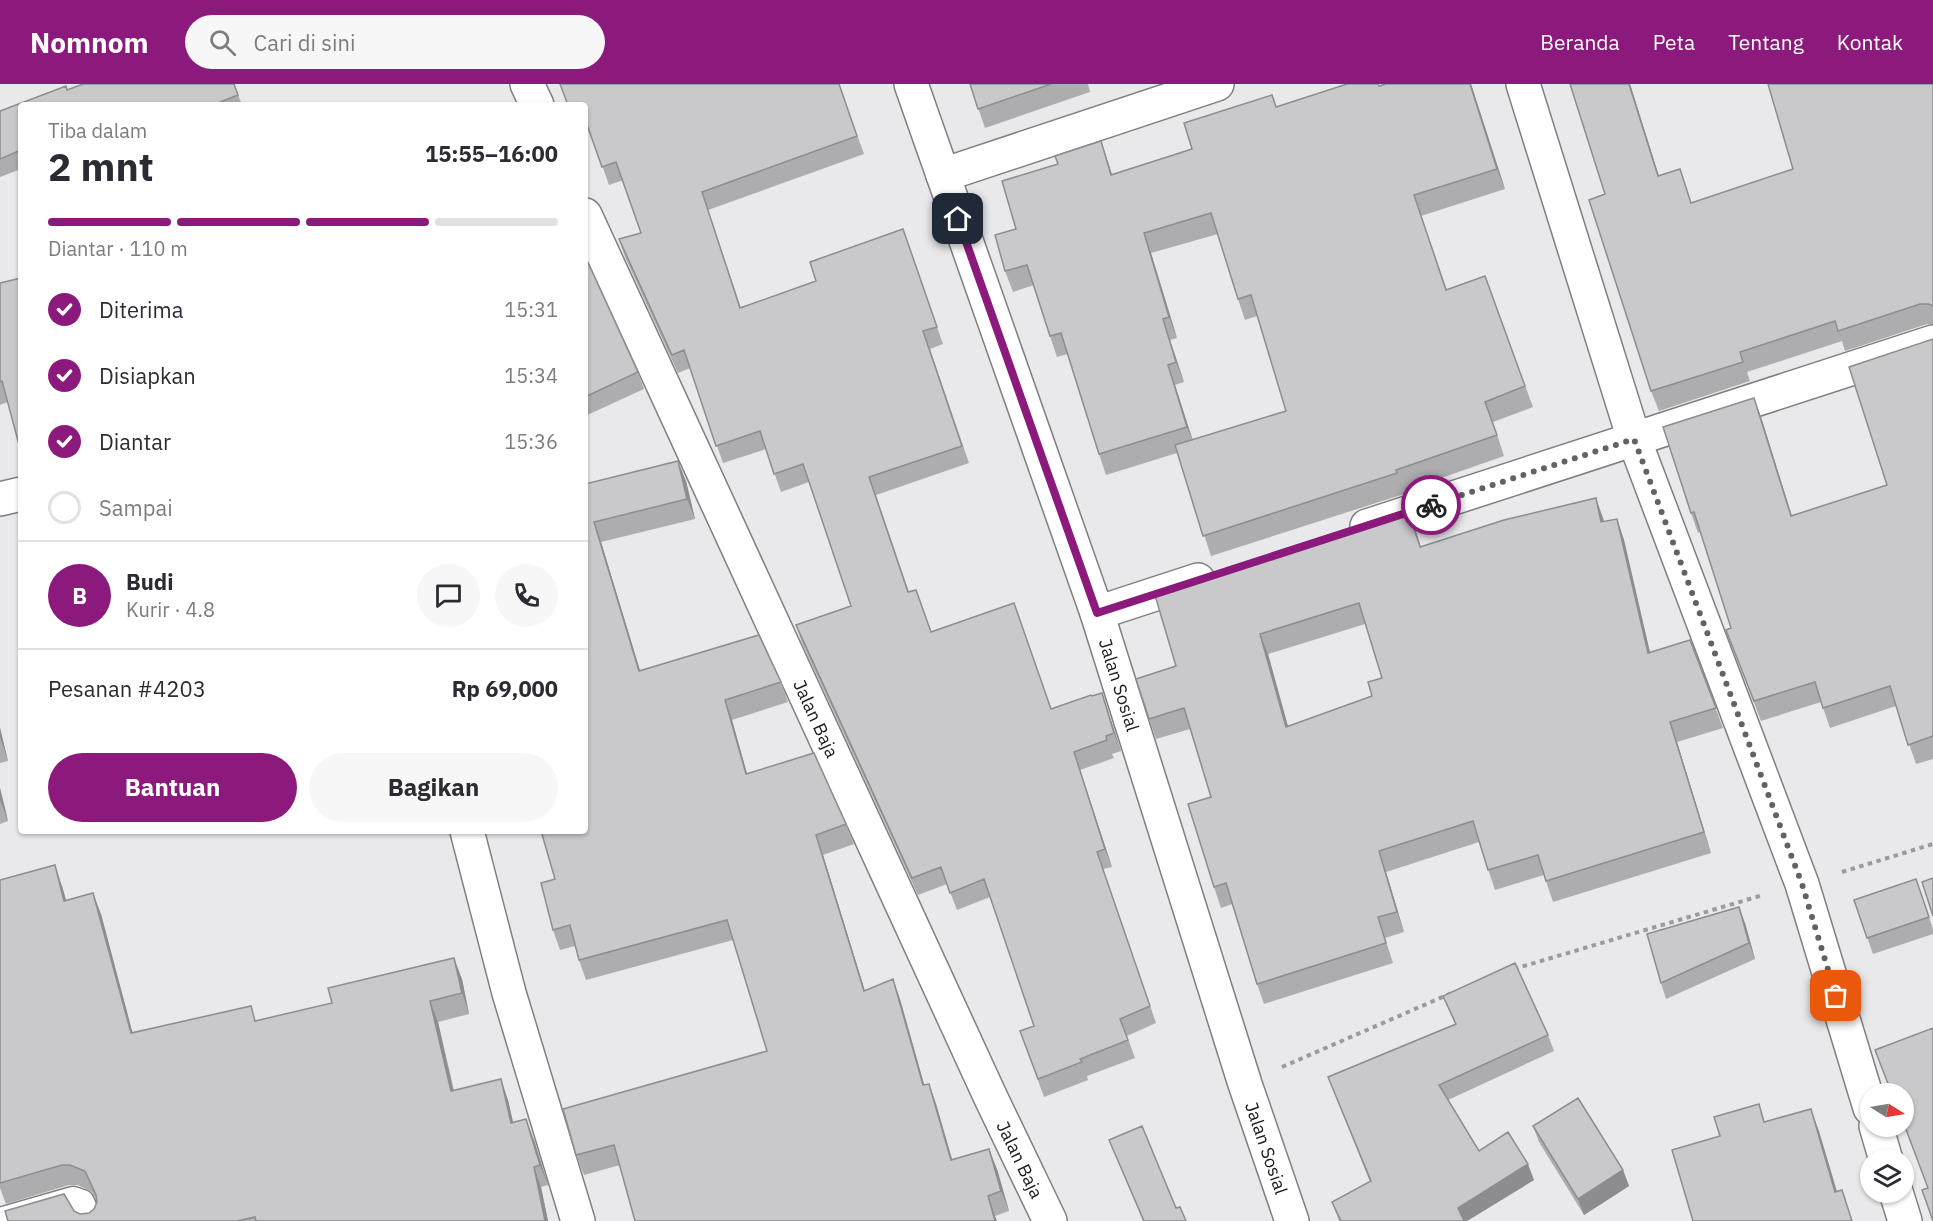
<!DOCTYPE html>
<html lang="id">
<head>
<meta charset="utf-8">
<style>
	body { margin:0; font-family:"IBM Plex Sans",sans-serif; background:#f7f7f7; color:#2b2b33; height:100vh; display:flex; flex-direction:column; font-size:22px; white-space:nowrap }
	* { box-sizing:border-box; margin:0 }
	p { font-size:20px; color:#7c7c81 }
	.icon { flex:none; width:33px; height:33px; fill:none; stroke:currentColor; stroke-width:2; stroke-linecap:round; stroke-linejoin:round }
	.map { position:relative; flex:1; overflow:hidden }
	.side { position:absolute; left:18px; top:18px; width:570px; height:732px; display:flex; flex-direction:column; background:#fff; border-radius:6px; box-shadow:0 2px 4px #0004 }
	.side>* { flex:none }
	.needle { width:39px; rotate:101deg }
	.buttons { position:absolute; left:1860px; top:999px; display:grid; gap:12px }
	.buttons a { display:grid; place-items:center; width:54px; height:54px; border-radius:50%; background:#fff; box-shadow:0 2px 4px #0004; font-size:30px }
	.pin { position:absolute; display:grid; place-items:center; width:51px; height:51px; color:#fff; margin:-26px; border-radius:12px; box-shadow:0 3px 9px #0006 }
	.courier { position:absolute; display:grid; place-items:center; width:60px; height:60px; margin:-30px; border:4px solid #8c1a7c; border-radius:50%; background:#fff; color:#222; box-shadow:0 2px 8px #0007 }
	.summary em { font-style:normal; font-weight:700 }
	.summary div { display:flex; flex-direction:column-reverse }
	.summary { display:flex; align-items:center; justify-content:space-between; height:102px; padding:0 30px }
	h1 { font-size:39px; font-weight:700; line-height:45px }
	.bar { display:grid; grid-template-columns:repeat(4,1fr); gap:9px 6px; align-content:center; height:72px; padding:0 30px }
	.bar i { height:8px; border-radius:4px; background:#e1e1e2 }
	.bar .active { background:#8c1a7c }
	.bar p { grid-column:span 4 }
	.line { display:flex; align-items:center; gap:15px; padding:0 30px; border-top:2px solid #e1e1e2 }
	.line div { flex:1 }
	.round { display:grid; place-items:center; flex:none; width:63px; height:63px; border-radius:32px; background:#f7f7f7 }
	ol { padding:0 30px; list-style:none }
	li { display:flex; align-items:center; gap:18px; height:66px }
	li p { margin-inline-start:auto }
	li .icon { padding:6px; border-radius:50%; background:#8c1a7c; color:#fff; stroke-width:4 }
	li:last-child { color:#7c7c81 }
	li i { width:33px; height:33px; border:3px solid #e1e1e2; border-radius:50% }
	.primary-button { display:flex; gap:12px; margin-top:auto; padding:12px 30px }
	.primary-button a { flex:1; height:69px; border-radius:36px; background:#8c1a7c; color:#fff; font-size:24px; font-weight:700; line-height:69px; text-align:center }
	.primary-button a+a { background:#f7f7f7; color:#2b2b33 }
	header { display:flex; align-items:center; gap:36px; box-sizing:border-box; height:84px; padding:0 30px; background:#8c1a7c; color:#fff }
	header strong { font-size:28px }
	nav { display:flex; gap:33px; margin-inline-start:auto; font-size:21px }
	.search { width:420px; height:54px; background:#f7f7f7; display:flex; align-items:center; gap:15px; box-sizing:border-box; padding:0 21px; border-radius:33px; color:#7c7c81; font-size:22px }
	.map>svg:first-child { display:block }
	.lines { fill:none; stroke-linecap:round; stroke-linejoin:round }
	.service-casing { stroke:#7f7f81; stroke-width:27 }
	.minor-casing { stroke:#7f7f81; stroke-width:36 }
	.path { stroke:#9b9b9c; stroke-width:4; stroke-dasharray:4.5 4.5; stroke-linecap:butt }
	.service { stroke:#fff; stroke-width:24 }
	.minor { stroke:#fff; stroke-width:33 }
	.wall { fill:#adadaf; fill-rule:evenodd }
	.shaded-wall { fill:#8d8d8f }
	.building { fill:#c9c9cc; stroke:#8d8d8f; stroke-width:1.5; fill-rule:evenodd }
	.done { stroke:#626264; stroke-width:6; stroke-dasharray:0 10.8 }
	.route { stroke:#8c1a7c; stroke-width:8 }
	.labels { text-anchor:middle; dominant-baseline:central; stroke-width:4.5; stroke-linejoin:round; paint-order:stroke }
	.street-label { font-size:18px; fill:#1a1a1b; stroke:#f6f6f9 }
</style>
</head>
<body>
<header>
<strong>Nomnom</strong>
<div class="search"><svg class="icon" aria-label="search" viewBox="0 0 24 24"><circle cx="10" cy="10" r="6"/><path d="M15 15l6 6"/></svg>Cari di sini</div>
<nav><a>Beranda</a><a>Peta</a><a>Tentang</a><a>Kontak</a></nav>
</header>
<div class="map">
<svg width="1933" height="1137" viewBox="0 0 1933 1137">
	<rect width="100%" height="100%" fill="#e9e9eb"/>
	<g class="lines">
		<defs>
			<path id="service" d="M 0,1136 L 73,1115 L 82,1118 L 90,1137"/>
			<g id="minor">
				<path d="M 527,0 L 537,21"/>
				<path id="s1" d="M 911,0 L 1097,529 L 1245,1000 L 1292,1137"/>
				<path d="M 1523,0 L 1634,355 L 1802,800 L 1870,1024"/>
				<path d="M 943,91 L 1217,0"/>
				<path id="s2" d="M 585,131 L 990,1012 L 1050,1137"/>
				<path d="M 0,415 L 21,410"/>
				<path d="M 1367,442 L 1933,258"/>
				<path d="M 1097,529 L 1198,496"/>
				<path d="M 467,747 L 509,909 L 578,1137"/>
				<path d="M 1876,1042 L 1886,1076"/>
				<path d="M 1896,1108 L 1905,1137"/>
			</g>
		</defs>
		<!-- service casing -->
		<use href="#service" class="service-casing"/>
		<!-- minor casing -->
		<use href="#minor" class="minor-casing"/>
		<!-- path -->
		<path class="path" d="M 1842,788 L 1933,760
			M 1514,885 L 1763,811
			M 1282,983 L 1454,908"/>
		<!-- service -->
		<use href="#service" class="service"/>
		<!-- minor -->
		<use href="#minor" class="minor"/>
	</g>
	<!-- wall -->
	<path class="wall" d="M 83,0 L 234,0 L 242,21 L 21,21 L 21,85 L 0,93 L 0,27 L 66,2 L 67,6 Z
		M 839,0 L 864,70 L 708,126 L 741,224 L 816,197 L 903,145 L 943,260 L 930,265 L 969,379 L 876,411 L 909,508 L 931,548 L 1051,625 L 1102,609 L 1121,667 L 1112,670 L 1114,674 L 1080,686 L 1112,783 L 1103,785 L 1156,939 L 1127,952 L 1135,974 L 1087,992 L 1088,996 L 1044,1013 L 1020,947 L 1034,942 L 990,813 L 957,826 L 947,800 L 918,811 L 802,559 L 796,541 L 851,522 L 809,398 L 781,408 L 766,365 L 723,379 L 690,284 L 678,289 L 625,173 L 619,155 L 641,149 L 623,96 L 609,101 L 589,45 L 585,47 L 585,21 Z
		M 970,0 L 1088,0 L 1090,8 L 985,44 Z
		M 1471,0 L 1505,105 L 1421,132 L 1447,206 L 1485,192 L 1533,323 L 1493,338 L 1504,372 L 1404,407 L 1404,410 L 1211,472 L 1177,369 L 1106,391 L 1099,370 L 1068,270 L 1057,273 L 1050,252 L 1034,201 L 1013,208 L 1005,187 L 1016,145 L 1108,78 L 1112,90 L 1192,65 L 1276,23 L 1380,2 ZM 1218,150 L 1238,215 L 1245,236 L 1257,232 L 1286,327 L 1192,356 L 1175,301 L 1184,298 L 1170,256 L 1177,254 L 1151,169 Z
		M 1570,0 L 1630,0 L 1659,92 L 1692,119 L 1793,85 L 1933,0 L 1933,240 L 1927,240 L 1845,267 L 1842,257 L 1747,288 L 1750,297 L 1659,327 L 1651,307 L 1605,110 Z
		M 585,172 L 638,288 L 644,305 L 585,332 Z
		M 0,199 L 8,318 L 0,321 Z
		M 1933,255 L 1933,675 L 1916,680 L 1896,622 L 1830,644 L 1821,618 L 1761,637 L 1734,566 L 1731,544 L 1700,448 L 1698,449 L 1691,429 L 1754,314 L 1761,333 L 1792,432 L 1887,401 Z
		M 686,397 L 695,435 L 601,458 L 640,586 L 781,598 L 788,618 L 732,636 L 747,690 L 846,740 L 854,760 L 823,771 L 865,907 L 900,915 L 924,1001 L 929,1000 L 936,1020 L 952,1075 L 997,1085 L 1009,1127 L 995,1132 L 997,1137 L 635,1137 L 620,1081 L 584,1091 L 576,1071 L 767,967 L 733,856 L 586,896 L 579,876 L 575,862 L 560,866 L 553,846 L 555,795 L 585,400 Z
		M 1603,434 L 1604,438 L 1617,435 L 1624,456 L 1650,569 L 1690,556 L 1723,644 L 1677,658 L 1711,769 L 1553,818 L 1544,791 L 1495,806 L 1479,758 L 1386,788 L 1404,848 L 1385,854 L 1393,879 L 1264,920 L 1257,900 L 1232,820 L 1221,824 L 1214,803 L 1211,713 L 1190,645 L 1156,655 L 1149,635 L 1176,582 L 1415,445 L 1421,463 ZM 1365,540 L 1382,594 L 1372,612 L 1288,643 L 1268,570 Z
		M 0,644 L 8,677 L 0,679 Z
		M 0,704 L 8,737 L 0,740 Z
		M 1916,795 L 1933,845 L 1933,850 L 1873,870 L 1854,816 Z
		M 0,796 L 62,802 L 66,816 L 101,830 L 132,948 L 256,937 L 462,895 L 469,930 L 438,938 L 454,1006 L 508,1016 L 513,1039 L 534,1056 L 548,1101 L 541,1103 L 548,1137 L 8,1137 L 74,1127 L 80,1130 L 89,1129 L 94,1125 L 97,1118 L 92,1108 L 78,1101 L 69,1101 L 6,1120 L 0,1104 Z
		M 1745,839 L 1755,875 L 1666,915 L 1661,899 Z
		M 1443,912 L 1548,951 L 1554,967 L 1448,1016 L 1479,1067 L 1534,1096 L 1467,1137 L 1339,1137 L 1332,1118 L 1370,1098 L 1328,993 L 1455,940 Z
		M 1533,1042 L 1623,1086 L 1629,1102 L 1584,1131 L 1539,1058 Z
		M 1109,1056 L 1176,1124 L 1186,1137 L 1143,1137 Z"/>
	<!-- shaded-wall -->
	<path class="shaded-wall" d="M 1470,0 L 1471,0 L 1505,105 L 1497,85 Z
		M 1629,0 L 1630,0 L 1665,112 L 1658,92 Z
		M 1101,57 L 1108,78 L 1118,111 L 1111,91 Z
		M 1144,149 L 1151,169 L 1177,254 L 1169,233 Z
		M 1163,235 L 1184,298 L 1176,278 Z
		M 1168,281 L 1175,301 L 1195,363 L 1187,343 Z
		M 1754,314 L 1761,333 L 1798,452 L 1791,432 Z
		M 678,377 L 686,397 L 695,435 L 687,415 Z
		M 1596,414 L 1603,434 L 1609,459 L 1601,438 Z
		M 1408,425 L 1415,445 L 1427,483 L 1420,463 Z
		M 1617,435 L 1624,456 L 1655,590 L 1648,569 Z
		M 594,438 L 601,458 L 646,607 L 639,587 Z
		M 1260,550 L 1268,570 L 1294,664 L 1286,643 Z
		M 1102,609 L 1108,627 L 1121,667 L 1114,649 Z
		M 725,616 L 732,636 L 753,711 L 746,690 Z
		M 1670,638 L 1677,658 L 1711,769 L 1704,748 Z
		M 0,644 L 8,677 L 0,653 Z
		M 1074,668 L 1080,686 L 1112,783 L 1105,765 Z
		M 0,704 L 8,737 L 0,716 Z
		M 816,751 L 823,771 L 871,927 L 864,907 Z
		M 1379,767 L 1386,788 L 1404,848 L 1397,828 Z
		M 55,781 L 62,802 L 72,837 L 64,817 Z
		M 93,809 L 101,830 L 138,969 L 131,949 Z
		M 1739,823 L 1745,839 L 1755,875 L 1749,859 Z
		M 454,874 L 462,895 L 469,930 L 462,909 Z
		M 893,895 L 900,915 L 930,1021 L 923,1001 Z
		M 430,917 L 438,938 L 458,1028 L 451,1007 Z
		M 501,995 L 508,1016 L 518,1060 L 511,1039 Z
		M 929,1000 L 936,1020 L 958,1096 L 951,1076 Z
		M 1811,1025 L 1819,1047 L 1844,1131 L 1835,1108 Z
		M 526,1035 L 534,1056 L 548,1101 L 540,1081 Z
		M 989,1065 L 997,1085 L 1009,1127 L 1001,1107 Z
		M 1528,1080 L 1534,1096 L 1467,1137 L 1462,1137 L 1458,1124 Z
		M 534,1083 L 541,1103 L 548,1137 L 545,1137 Z
		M 1623,1086 L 1629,1102 L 1584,1131 L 1578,1115 Z
		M 988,1112 L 995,1132 L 997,1137 L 995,1137 Z"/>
	<!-- building -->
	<path class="building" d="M 83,0 L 234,0 L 238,11 L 213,21 L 140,21 L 140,20 L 136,21 L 21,21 L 21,66 L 0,75 L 0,27 L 66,2 L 67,6 Z
		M 560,0 L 839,0 L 857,52 L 702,108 L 740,224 L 816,197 L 810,178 L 903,145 L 937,243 L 923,247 L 962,362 L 869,393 L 908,508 L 916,506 L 931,548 L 1014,519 L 1051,625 L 1091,611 L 1092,612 L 1102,609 L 1114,649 L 1106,652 L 1107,656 L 1074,668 L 1105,765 L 1097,768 L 1150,922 L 1120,935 L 1128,956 L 1080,975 L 1082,978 L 1038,995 L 1020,947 L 1034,942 L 984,795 L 950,809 L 941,783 L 912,794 L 796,541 L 851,522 L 803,380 L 774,390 L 760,347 L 716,362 L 684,266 L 672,271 L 619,155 L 641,149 L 616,78 L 602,83 L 585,35 L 585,21 L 568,21 Z
		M 970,0 L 1051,0 L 978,25 Z
		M 1347,0 L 1378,0 L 1379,2 L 1386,0 L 1470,0 L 1497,85 L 1414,111 L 1446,206 L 1485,192 L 1525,302 L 1485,318 L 1497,351 L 1396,386 L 1397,389 L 1203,452 L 1175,361 L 1286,327 L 1251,211 L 1238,215 L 1211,129 L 1144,149 L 1169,233 L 1163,235 L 1176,278 L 1168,281 L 1187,343 L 1099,370 L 1061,249 L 1050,252 L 1027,181 L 1005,187 L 995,151 L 1016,145 L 1002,97 L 1058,80 L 1055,72 L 1101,57 L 1111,91 L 1192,65 L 1184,39 L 1272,11 L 1276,23 Z
		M 1570,0 L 1629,0 L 1658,92 L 1680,85 L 1691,119 L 1793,85 L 1768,0 L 1933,0 L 1933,222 L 1929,220 L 1920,220 L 1838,247 L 1835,237 L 1740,268 L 1743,278 L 1651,307 L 1589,116 L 1605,110 Z
		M 585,172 L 638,288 L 585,313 Z
		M 21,194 L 21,368 L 2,297 L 0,298 L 0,199 Z
		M 1933,255 L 1933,652 L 1908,661 L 1890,602 L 1823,624 L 1815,598 L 1754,617 L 1726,546 L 1731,544 L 1694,428 L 1691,429 L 1663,343 L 1754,314 L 1791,432 L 1887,401 L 1849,283 Z
		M 678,377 L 687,415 L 594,438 L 639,587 L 759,551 L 781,598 L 725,616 L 746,690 L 814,669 L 846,740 L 816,751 L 864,907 L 893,895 L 923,1001 L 929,1000 L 951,1076 L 989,1065 L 1001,1107 L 988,1112 L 995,1137 L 635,1137 L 614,1061 L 576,1071 L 563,1025 L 767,967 L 727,836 L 579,876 L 570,841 L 553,846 L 541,799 L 555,795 L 541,747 L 585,747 L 585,400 Z
		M 1596,414 L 1601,438 L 1617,435 L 1648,569 L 1690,556 L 1716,624 L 1670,638 L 1704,748 L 1546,797 L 1538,771 L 1488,786 L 1473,737 L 1379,767 L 1397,828 L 1378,833 L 1386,859 L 1257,900 L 1226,799 L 1214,803 L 1188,720 L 1211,713 L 1184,624 L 1149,635 L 1136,595 L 1176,582 L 1154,508 L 1408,425 L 1420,463 L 1504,436 ZM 1359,519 L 1382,594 L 1368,598 L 1372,612 L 1286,643 L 1260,550 Z
		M 55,781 L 64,817 L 93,809 L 131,949 L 251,922 L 255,937 L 332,919 L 328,904 L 454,874 L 462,909 L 430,917 L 451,1007 L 501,995 L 511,1039 L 526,1035 L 540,1081 L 534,1083 L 545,1137 L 256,1137 L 255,1133 L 237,1137 L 8,1137 L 5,1127 L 64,1110 L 74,1127 L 80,1130 L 89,1129 L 94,1125 L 97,1118 L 96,1111 L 85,1087 L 70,1081 L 62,1081 L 0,1099 L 0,796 Z
		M 1933,794 L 1933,832 L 1922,798 Z
		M 1916,795 L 1929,833 L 1867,854 L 1854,816 Z
		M 1739,823 L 1749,859 L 1661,899 L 1647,850 Z
		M 1515,879 L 1548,951 L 1439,1001 L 1479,1067 L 1508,1048 L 1528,1080 L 1458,1124 L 1464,1137 L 1341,1137 L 1332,1118 L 1371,1097 L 1328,993 L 1456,940 L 1443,912 Z
		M 1933,944 L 1933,1137 L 1922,1106 L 1928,1104 L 1904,1040 L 1904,1010 L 1892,1010 L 1875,966 Z
		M 1578,1014 L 1623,1086 L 1578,1115 L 1533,1042 Z
		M 1759,1020 L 1764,1038 L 1811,1025 L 1835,1108 L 1842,1106 L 1852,1137 L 1693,1137 L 1672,1066 L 1720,1052 L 1714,1033 Z
		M 1142,1042 L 1176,1124 L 1180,1123 L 1186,1137 L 1144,1137 L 1109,1056 Z"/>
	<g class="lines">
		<!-- done -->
		<path class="done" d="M 1431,421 L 1634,355 L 1802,800 L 1836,912"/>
		<!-- route -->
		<path class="route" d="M 958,135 L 1097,529 L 1431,421"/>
	</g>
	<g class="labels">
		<!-- street labels -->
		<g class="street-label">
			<text stroke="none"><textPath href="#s1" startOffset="636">Jalan Sosial</textPath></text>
			<text stroke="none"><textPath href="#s2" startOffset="554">Jalan Baja</textPath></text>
			<text stroke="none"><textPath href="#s1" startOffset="1122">Jalan Sosial</textPath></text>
			<text stroke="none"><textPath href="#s2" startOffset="1040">Jalan Baja</textPath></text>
		</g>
	</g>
</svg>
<div class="buttons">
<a><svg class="needle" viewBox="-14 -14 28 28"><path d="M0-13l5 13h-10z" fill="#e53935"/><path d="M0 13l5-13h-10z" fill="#7c7c81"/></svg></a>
<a><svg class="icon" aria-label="layers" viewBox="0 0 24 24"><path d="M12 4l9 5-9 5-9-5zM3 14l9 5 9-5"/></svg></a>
</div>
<div class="pin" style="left:1836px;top:912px;background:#ea580c"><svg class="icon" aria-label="bag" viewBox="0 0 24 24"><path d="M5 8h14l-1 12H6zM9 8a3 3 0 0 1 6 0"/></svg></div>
<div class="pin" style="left:958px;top:135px;background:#1f2937"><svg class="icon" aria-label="home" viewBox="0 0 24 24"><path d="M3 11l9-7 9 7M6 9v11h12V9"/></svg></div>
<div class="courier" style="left:1431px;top:421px"><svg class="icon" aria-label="bike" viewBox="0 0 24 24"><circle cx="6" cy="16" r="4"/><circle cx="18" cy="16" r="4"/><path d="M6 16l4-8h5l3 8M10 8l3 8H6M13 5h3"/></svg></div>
<section class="side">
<div class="summary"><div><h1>2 mnt</h1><p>Tiba dalam</p></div><em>15:55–16:00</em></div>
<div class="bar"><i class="active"></i><i class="active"></i><i class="active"></i><i></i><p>Diantar · 110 m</p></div>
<ol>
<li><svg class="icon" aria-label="check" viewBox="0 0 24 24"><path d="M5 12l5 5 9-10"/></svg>Diterima<p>15:31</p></li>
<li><svg class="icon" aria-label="check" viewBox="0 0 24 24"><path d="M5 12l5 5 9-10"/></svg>Disiapkan<p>15:34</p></li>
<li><svg class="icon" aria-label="check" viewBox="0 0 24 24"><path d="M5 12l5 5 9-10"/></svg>Diantar<p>15:36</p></li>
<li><i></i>Sampai</li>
</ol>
<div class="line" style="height:108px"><b class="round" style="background:#8c1a7c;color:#fff">B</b><div><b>Budi</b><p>Kurir · 4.8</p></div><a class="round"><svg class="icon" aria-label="chat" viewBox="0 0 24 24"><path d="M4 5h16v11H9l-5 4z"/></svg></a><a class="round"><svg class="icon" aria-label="phone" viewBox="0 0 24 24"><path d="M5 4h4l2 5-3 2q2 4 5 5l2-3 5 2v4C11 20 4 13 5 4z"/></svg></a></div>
<div class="line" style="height:78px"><div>Pesanan #4203</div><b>Rp 69,000</b></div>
<div class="primary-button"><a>Bantuan</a><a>Bagikan</a></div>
</section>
</div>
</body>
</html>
